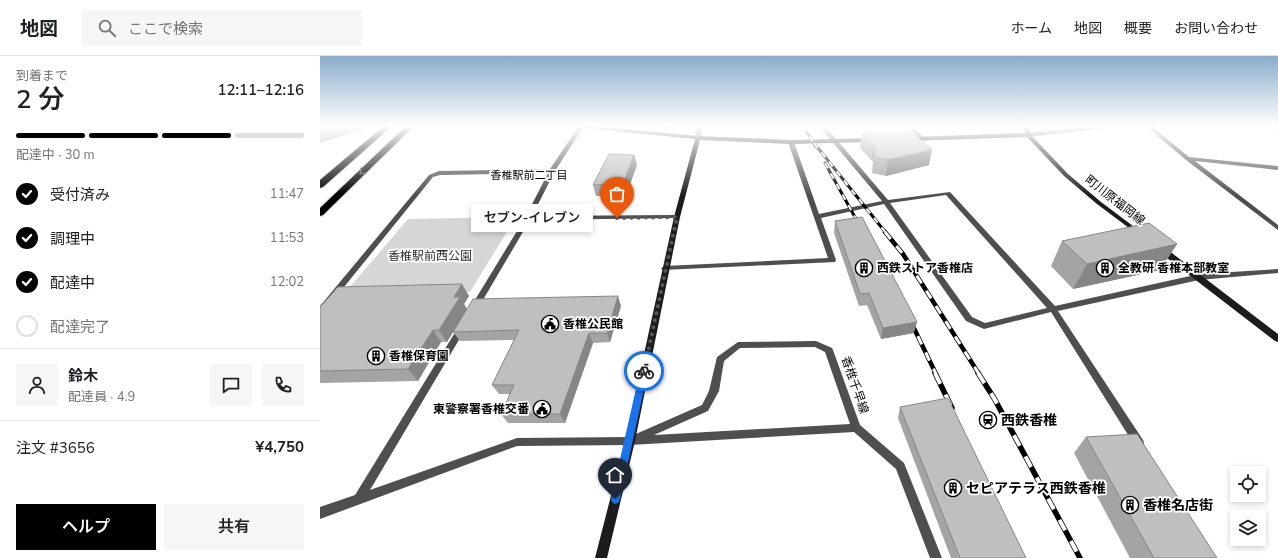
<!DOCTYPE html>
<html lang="ja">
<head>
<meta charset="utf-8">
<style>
	body { margin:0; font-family:"Nunito Sans","Noto Sans JP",sans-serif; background:#f6f6f6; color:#202124; height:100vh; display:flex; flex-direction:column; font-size:15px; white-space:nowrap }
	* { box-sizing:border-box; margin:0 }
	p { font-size:13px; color:#757577 }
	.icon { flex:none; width:22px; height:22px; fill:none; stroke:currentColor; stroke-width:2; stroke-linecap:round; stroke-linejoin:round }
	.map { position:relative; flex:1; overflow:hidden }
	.sheet { display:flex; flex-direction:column; background:#fff; width:320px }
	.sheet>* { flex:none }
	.fabs { position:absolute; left:910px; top:410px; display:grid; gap:8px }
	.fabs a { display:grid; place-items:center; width:36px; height:36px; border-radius:0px; background:#fff; box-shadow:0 2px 6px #0003; font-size:20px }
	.pin { position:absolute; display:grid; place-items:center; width:34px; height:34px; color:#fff; margin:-41px -17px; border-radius:50% 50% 50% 0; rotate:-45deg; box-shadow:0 0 4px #0007 }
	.pin .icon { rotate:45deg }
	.courier { position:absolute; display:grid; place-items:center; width:40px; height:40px; margin:-20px; border:3px solid #1a73e8; border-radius:50%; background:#fff; color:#222; box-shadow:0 1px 5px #0007 }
	.bubble { position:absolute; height:28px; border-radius:0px; background:#fff; box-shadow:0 2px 6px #0003; font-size:13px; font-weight:600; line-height:28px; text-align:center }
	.headline em { font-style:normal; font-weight:600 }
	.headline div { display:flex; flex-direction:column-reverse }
	.headline { display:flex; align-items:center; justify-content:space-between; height:68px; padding:0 16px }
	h1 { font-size:26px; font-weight:600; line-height:30px }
	.bar { display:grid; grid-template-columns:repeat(4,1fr); gap:6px 4px; align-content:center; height:48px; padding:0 16px }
	.bar i { height:5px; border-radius:3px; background:#e0e0e0 }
	.bar .selected { background:#000 }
	.bar p { grid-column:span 4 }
	.line { display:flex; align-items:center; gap:10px; padding:0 16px; border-top:1px solid #e0e0e0 }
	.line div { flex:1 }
	.round { display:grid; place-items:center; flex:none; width:42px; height:42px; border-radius:0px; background:#f6f6f6 }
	ol { padding:0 16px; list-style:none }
	li { display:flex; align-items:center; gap:12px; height:44px }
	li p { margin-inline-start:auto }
	li .icon { padding:4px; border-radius:50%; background:#000; color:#fff; stroke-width:4 }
	li:last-child { color:#757577 }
	li i { width:22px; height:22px; border:2px solid #e0e0e0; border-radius:50% }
	.action { display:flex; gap:8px; margin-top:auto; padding:8px 16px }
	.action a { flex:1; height:46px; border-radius:0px; background:#000; color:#fff; font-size:16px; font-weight:600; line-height:46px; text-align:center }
	.action a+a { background:#f6f6f6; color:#202124 }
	header { display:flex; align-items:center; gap:24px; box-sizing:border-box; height:56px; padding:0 20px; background:#fff; border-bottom:1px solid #e0e0e0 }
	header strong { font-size:19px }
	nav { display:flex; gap:22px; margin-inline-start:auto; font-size:14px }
	.search { width:280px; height:36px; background:#f6f6f6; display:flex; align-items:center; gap:10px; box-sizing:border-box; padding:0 14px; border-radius:0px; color:#757577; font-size:15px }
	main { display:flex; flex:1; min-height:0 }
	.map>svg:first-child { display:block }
	.green { fill:#d6d6d6 }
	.water { fill:#9d9d9d }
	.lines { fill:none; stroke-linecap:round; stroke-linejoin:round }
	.highway-casing { stroke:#dbdbdb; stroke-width:2 }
	.street { fill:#4f4f4f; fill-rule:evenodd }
	.secondary { fill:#1c1c1c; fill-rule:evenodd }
	.highway { fill:#000; fill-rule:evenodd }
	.rail-far2-casing { stroke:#000; stroke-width:3 }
	.rail-far1-casing { stroke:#000; stroke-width:4.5 }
	.rail-casing { stroke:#000; stroke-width:5.5 }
	.rail-far2 { stroke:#fff; stroke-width:2; stroke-dasharray:6; stroke-linecap:butt }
	.rail-far1 { stroke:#fff; stroke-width:3; stroke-dasharray:9; stroke-linecap:butt }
	.rail { stroke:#fff; stroke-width:4; stroke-dasharray:12; stroke-linecap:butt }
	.wall { fill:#a4a4a4 }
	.shaded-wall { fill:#868686 }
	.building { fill:#bfbfbf; stroke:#868686 }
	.oneway { stroke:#595959 }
	.route { fill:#1a73e8 }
	.done { stroke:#595959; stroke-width:4; stroke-dasharray:0 7.2 }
	.labels { text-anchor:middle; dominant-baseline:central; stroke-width:3.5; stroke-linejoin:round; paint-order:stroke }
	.far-neighbourhood-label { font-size:11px; fill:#000; stroke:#fff }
	.street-label { font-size:12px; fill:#000; stroke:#fff }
	.park-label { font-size:12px; fill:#2d2d2d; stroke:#fff }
	.poi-label { font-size:12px; font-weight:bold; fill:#000; stroke:#fff; text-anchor:start }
	.near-poi-label { font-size:14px; font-weight:bold; fill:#000; stroke:#fff; text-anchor:start }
</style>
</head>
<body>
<header>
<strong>地図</strong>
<div class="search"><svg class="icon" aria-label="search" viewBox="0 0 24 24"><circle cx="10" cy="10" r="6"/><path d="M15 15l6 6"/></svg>ここで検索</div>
<nav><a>ホーム</a><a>地図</a><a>概要</a><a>お問い合わせ</a></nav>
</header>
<main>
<section class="sheet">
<div class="headline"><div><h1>2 分</h1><p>到着まで</p></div><em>12:11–12:16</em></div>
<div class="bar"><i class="selected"></i><i class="selected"></i><i class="selected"></i><i></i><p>配達中 · 30 m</p></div>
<ol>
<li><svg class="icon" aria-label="check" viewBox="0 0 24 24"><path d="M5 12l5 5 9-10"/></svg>受付済み<p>11:47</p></li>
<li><svg class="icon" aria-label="check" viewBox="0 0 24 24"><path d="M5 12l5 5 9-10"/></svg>調理中<p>11:53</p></li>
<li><svg class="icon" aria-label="check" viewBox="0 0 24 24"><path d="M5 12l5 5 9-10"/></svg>配達中<p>12:02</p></li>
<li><i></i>配達完了</li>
</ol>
<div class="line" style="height:72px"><a class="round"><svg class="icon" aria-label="person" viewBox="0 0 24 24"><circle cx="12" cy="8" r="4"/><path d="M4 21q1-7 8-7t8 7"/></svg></a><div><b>鈴木</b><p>配達員 · 4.9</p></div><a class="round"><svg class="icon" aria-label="chat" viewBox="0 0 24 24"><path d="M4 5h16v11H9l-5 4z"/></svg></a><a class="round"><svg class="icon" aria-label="phone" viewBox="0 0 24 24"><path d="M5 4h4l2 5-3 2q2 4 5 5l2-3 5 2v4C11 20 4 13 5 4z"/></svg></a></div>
<div class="line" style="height:52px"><div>注文 #3656</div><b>¥4,750</b></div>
<div class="action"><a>ヘルプ</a><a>共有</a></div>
</section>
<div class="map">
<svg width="958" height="502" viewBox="0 0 958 502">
	<rect width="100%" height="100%" fill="#fff"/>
	<!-- green -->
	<path class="green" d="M 196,161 L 150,236 L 24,238 L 88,163 Z"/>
	<!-- water -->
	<path class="water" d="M 5,70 L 53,70 L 0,87 L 0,71 Z"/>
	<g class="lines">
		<defs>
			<path id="highway" d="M 64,70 L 72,70 L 3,131 L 0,132 L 0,124 Z
				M 86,70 L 94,70 L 3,159 L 0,160 L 0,152 Z"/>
		</defs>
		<!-- highway casing -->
		<use href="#highway" class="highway-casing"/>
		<!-- street -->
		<path class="street" d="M 259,70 L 264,70 L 235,115 L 212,160 L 357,159 L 359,160 L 359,162 L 210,164 L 157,254 L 154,255 L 150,252 L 205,162 L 228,117 L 120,119 L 113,121 L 3,257 L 0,258 L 0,250 L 109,119 L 119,115 L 230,113 Z
			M 340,70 L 351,70 L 353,71 L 350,73 Z
			M 376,70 L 382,70 L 381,82 L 378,84 L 375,82 Z
			M 499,70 L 505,70 L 568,144 L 630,136 L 735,250 L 879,218 L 958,213 L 958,217 L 879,224 L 738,255 L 823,384 L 824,387 L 823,390 L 819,392 L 815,390 L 731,256 L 664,273 L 646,265 L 564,148 L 501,162 L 516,204 L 515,206 L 342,214 L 341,212 L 345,210 L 508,202 L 468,86 L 469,85 L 474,86 L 499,158 L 562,145 ZM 626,139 L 727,252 L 665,267 L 652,261 L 570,147 Z
			M 588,70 L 593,70 L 603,81 L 603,83 L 599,83 Z
			M 774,70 L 789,70 L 786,72 L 708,81 L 705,79 L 708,77 Z
			M 826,70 L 831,70 L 869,101 L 958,110 L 958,114 L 875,105 L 958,169 L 958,174 L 866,104 Z
			M 953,70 L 958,70 L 958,75 Z
			M 142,269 L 145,270 L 146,272 L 50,434 L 197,382 L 309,381 L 382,349 L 389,335 L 397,301 L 418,286 L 496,285 L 512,292 L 513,294 L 540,369 L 584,407 L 622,502 L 610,502 L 576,413 L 534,376 L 310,389 L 197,390 L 0,463 L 0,451 L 35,439 L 139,270 ZM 495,291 L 505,296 L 530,368 L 334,379 L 388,355 L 399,335 L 404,305 L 420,292 Z"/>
		<!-- secondary -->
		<path class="secondary" d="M 260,70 L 276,70 L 378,80 L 471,84 L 551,82 L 554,84 L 551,86 L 471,88 L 380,84 L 360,161 L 315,385 L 287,502 L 275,502 L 305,385 L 354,161 L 375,83 L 263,72 Z
			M 703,70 L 708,70 L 711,79 L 748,118 L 781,146 L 821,176 L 822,177 L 821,178 L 817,178 L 777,148 L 744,120 L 707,81 L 589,85 L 586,83 L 589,81 L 705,77 Z
			M 838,191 L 844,191 L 958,278 L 958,286 L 955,285 L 838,195 L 837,193 Z"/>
		<!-- highway -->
		<use href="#highway" class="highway"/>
		<defs>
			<path id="rail-far2" d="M 483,70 L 496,91
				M 494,87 L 566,177
				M 505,107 L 541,172"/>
			<path id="rail-far1" d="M 565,176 L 583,198 L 659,318
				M 590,264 L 616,318"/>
			<path id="rail" d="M 615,317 L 632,352
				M 658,317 L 674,342 L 760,502"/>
		</defs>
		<!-- rail-far2 casing -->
		<use href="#rail-far2" class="rail-far2-casing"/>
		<!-- rail-far1 casing -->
		<use href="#rail-far1" class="rail-far1-casing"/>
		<!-- rail casing -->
		<use href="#rail" class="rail-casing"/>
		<!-- rail-far2 -->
		<use href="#rail-far2" class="rail-far2"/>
		<!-- rail-far1 -->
		<use href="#rail-far1" class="rail-far1"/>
		<!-- rail -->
		<use href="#rail" class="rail"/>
	</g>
	<!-- wall -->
	<path class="wall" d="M 542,77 L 609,109 L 566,120 L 552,117 L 553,106 L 540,92 Z
		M 314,99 L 317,109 L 306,139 L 276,140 L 273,129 Z
		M 515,165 L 594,277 L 561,283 L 547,249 L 539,250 L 514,177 Z
		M 742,185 L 857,188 L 840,214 L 753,233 L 731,210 Z
		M 149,240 L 144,248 L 147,253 L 301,250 L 290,286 L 273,287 L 245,367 L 188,367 L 181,358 L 190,338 L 179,338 L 172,329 L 194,284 L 140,285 L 133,276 L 127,286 L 121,286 L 98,325 L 0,327 L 0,251 Z
		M 580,351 L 706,502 L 631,502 L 578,362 Z
		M 766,381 L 897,502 L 810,502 L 754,397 Z"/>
	<!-- shaded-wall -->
	<path class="shaded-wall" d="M 612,94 L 609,109 L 566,120 L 568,104 Z
		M 314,99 L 317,109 L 306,139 L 303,128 Z
		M 857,188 L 840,214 L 753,233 L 767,208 Z
		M 142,228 L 149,240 L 144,248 L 147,253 L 127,286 L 119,274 L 134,241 Z
		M 298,240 L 301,250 L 290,286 L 287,277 Z
		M 597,266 L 594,277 L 561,283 L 563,272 Z
		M 113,274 L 121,286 L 98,325 L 88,313 Z
		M 269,277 L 273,287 L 245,367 L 240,358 Z"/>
	<!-- building -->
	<path class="building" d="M 542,77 L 593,77 L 612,94 L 568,104 L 554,101 L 555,91 Z
		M 289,98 L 314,99 L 303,128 L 273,129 Z
		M 542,161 L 597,266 L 563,272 L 549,237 L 540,238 L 515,165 Z
		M 829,167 L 857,188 L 767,208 L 742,185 Z
		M 142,228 L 134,241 L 140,241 L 119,274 L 113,274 L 88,313 L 0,315 L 0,251 L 18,231 Z
		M 298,240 L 287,277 L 269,277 L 240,358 L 181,358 L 194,329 L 172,329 L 199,274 L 133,276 L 153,243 Z
		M 628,342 L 706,502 L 640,502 L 580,351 Z
		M 817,378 L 897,502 L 834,502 L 766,381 Z"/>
	<!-- one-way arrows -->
	<defs><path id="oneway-chevron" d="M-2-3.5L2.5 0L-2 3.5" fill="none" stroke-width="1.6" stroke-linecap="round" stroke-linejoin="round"/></defs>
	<use class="oneway" href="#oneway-chevron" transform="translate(42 116) rotate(136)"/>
	<!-- sky -->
	<linearGradient id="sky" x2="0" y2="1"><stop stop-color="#8aabca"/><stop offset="0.5" stop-color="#fff"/><stop offset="1" stop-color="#fff" stop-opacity="0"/></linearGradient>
	<rect width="958" height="140" fill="url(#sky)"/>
	<!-- route -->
	<path class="route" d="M 324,312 L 328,315 L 300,443 L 299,446 L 295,448 L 292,446 L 291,443 L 320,315 Z"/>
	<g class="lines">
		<!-- done -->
		<path class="done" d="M 297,162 L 357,161 L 324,315"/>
	</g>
	<!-- icons -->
	<defs>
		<symbol id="building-ring" viewBox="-11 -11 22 22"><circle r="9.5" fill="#fff" stroke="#000" stroke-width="1.5"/><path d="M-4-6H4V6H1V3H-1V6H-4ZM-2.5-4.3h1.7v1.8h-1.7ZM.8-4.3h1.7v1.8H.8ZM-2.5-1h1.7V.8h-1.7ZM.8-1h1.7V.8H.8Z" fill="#000"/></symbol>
		<symbol id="civic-ring" viewBox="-11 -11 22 22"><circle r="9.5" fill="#fff" stroke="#000" stroke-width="1.5"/><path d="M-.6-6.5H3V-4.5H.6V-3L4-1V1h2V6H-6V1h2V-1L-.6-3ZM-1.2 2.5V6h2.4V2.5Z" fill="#000"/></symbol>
		<symbol id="station-ring" viewBox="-11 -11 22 22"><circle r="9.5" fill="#fff" stroke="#000" stroke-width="1.5"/><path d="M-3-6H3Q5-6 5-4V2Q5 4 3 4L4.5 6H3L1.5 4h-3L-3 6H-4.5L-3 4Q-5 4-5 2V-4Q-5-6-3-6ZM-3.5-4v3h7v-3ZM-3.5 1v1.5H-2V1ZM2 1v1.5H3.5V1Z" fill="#000"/></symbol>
	</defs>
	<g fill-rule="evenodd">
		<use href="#building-ring" x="534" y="202" width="20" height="20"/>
		<use href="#building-ring" x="775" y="202" width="20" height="20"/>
		<use href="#civic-ring" x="220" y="258" width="20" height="20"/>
		<use href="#building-ring" x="46" y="290" width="20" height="20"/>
		<use href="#civic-ring" x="212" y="343" width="20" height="20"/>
		<use href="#station-ring" x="658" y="354" width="20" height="20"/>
		<use href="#building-ring" x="623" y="422" width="20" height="20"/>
		<use href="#building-ring" x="800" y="439" width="20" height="20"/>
	</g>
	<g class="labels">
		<!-- far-neighbourhood labels -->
		<g class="far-neighbourhood-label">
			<text x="209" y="119">香椎駅前二丁目</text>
		</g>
		<!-- street labels -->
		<g class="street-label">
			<text transform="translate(795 144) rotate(38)">町川原福岡線</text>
			<text transform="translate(535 329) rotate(71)">香椎千早線</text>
		</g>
		<!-- park labels -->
		<g class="park-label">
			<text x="110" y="200">香椎駅前西公園</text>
		</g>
		<!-- poi labels -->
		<g class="poi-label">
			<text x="557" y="212">西鉄ストア香椎店</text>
			<text x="798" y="212">全教研 香椎本部教室</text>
			<text x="243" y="268">香椎公民館</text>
			<text x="69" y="300">香椎保育園</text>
			<text x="209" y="353" text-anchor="end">東警察署香椎交番</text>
		</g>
		<!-- near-poi labels -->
		<g class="near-poi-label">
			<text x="681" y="364">西鉄香椎</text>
			<text x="646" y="432">セピアテラス西鉄香椎</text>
			<text x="823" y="449">香椎名店街</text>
		</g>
	</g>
</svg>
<div class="fabs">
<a><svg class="icon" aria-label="locate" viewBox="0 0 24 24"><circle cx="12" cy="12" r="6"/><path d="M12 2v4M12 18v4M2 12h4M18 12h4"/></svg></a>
<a><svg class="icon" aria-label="layers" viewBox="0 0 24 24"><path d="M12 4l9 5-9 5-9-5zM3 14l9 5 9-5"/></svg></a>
</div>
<div class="pin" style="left:297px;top:162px;background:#ea580c"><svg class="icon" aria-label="bag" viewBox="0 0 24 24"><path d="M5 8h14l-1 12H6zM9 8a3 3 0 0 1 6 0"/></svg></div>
<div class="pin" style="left:295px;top:443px;background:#1f2937"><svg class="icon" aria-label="home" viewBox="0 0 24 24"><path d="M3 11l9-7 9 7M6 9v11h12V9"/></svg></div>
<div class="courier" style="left:324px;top:315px"><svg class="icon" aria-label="bike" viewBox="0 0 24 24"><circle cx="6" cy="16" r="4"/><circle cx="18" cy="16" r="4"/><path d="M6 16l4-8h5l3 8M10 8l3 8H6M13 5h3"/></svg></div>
<div class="bubble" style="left:151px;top:148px;width:122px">セブン-イレブン</div>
</div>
</main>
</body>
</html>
